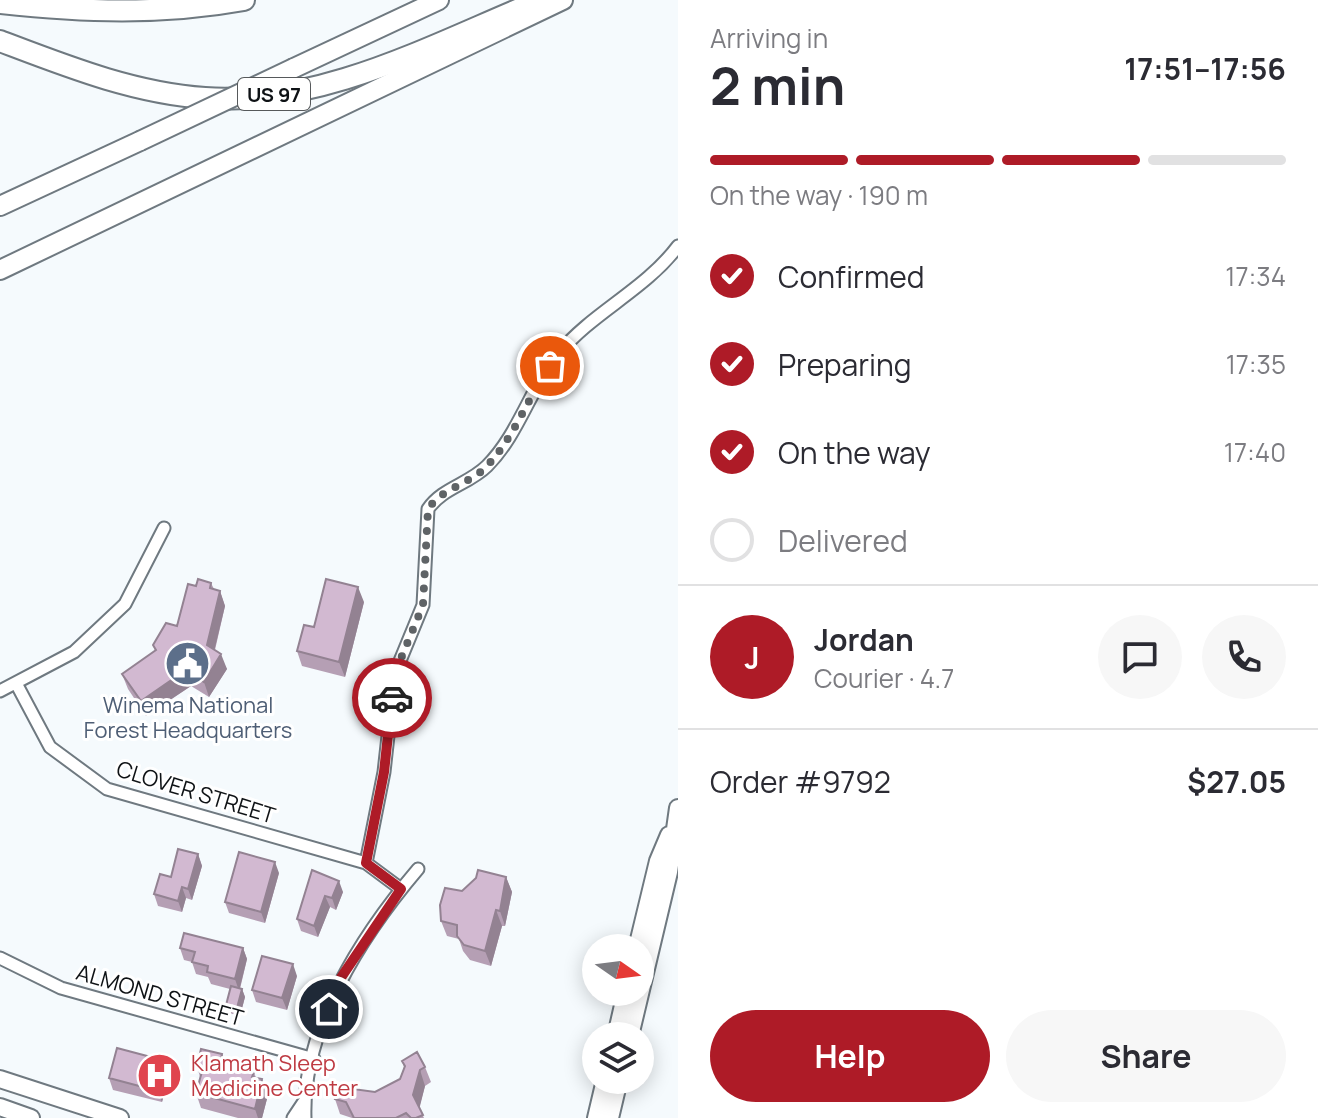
<!DOCTYPE html>
<html lang="en">
<head>
<meta charset="utf-8">
<style>
	body { margin:0; font-family:Manrope,sans-serif; background:#f7f7f7; color:#2b2b33; height:100vh; display:flex; flex-direction:column; font-size:30px; white-space:nowrap }
	* { box-sizing:border-box; margin:0 }
	p { font-size:26px; color:#7c7c81 }
	.icon { flex:none; width:44px; height:44px; fill:none; stroke:currentColor; stroke-width:2; stroke-linecap:round; stroke-linejoin:round }
	.map { position:relative; flex:1; overflow:hidden }
	.sheet { display:flex; flex-direction:column; background:#fff; width:640px }
	.sheet>* { flex:none }
	.needle { width:52px; rotate:104deg }
	.controls { position:absolute; left:582px; top:934px; display:grid; gap:16px }
	.controls a { display:grid; place-items:center; width:72px; height:72px; border-radius:50%; background:#fff; box-shadow:0 4px 20px #0003; font-size:40px }
	.pin { position:absolute; display:grid; place-items:center; width:68px; height:68px; color:#fff; margin:-34px; border:4px solid #fff; border-radius:50%; box-shadow:0 2px 8px #0007 }
	.courier { position:absolute; display:grid; place-items:center; width:80px; height:80px; margin:-40px; border:6px solid #ae1b27; border-radius:50%; background:#fff; color:#222; box-shadow:0 2px 10px #0007 }
	.headline em { font-style:normal; font-weight:700 }
	.headline div { display:flex; flex-direction:column-reverse }
	.headline { display:flex; align-items:center; justify-content:space-between; height:136px; padding:0 32px }
	h1 { font-size:52px; font-weight:700; line-height:60px }
	.bar { display:grid; grid-template-columns:repeat(4,1fr); gap:12px 8px; align-content:center; height:96px; padding:0 32px }
	.bar i { height:10px; border-radius:6px; background:#e1e1e2 }
	.bar .selected { background:#ae1b27 }
	.bar p { grid-column:span 4 }
	.line { display:flex; align-items:center; gap:20px; padding:0 32px; border-top:2px solid #e1e1e2 }
	.line div { flex:1 }
	.round { display:grid; place-items:center; flex:none; width:84px; height:84px; border-radius:42px; background:#f7f7f7 }
	ol { padding:0 32px; list-style:none }
	li { display:flex; align-items:center; gap:24px; height:88px }
	li p { margin-inline-start:auto }
	li .icon { padding:8px; border-radius:50%; background:#ae1b27; color:#fff; stroke-width:4 }
	li:last-child { color:#7c7c81 }
	li i { width:44px; height:44px; border:4px solid #e1e1e2; border-radius:50% }
	.action { display:flex; gap:16px; margin-top:auto; padding:16px 32px }
	.action a { flex:1; height:92px; border-radius:48px; background:#ae1b27; color:#fff; font-size:32px; font-weight:700; line-height:92px; text-align:center }
	.action a+a { background:#f7f7f7; color:#2b2b33 }
	main { display:flex; flex:1; min-height:0 }
	.map>svg:first-child { display:block }
	.lines { fill:none; stroke-linecap:round; stroke-linejoin:round }
	.street-casing { stroke:#6f7980; stroke-width:15 }
	.secondary-casing { stroke:#6f7980; stroke-width:20 }
	.primary-casing { stroke:#6f7980; stroke-width:22 }
	.highway-casing { stroke:#6f7980; stroke-width:24 }
	.street { stroke:#fff; stroke-width:11 }
	.secondary { stroke:#fff; stroke-width:16 }
	.primary { stroke:#fff; stroke-width:18 }
	.highway { stroke:#fff; stroke-width:20 }
	.primary-bridge-casing { stroke:#6f7980; stroke-width:22; stroke-linecap:butt }
	.primary-bridge { stroke:#fff; stroke-width:18 }
	.wall { fill:#b59fb4 }
	.shaded-wall { fill:#938292 }
	.building { fill:#d2b9d1; stroke:#938292; stroke-width:2 }
	.done { stroke:#5f6366; stroke-width:8; stroke-dasharray:0 14.4 }
	.route { stroke:#ae1b27; stroke-width:10 }
	.labels { text-anchor:middle; dominant-baseline:central; stroke-width:6; stroke-linejoin:round; paint-order:stroke }
	.shield { fill:#fff; stroke:#56595b; stroke-width:2 }
	.shield-label { font-size:20px; font-weight:bold; fill:#0e1215 }
	.service-label { font-size:22px; fill:#4e5e75; stroke:#fff }
	.street-label { font-size:22px; fill:#0e1215; stroke:#fff }
	.health-label { font-size:22px; fill:#be3a42; stroke:#fff; text-anchor:start }
</style>
</head>
<body>
<main>
<div class="map">
<svg width="678" height="1118" viewBox="0 0 678 1118">
	<rect width="100%" height="100%" fill="#f5fafd"/>
	<g class="lines">
		<defs>
			<path id="street" d="M 17,685 L 50,747 L 107,789 L 366,863 L 401,889
				M 0,691 L 74,652 L 125,604 L 164,528
				M 366,863 L 384,772 L 395,673 L 423,605 L 428,509 C 442,488 469,484 487,466 C 519,434 530,388 559,353 C 593,312 645,290 678,246
				M 0,958 L 61,988 L 314,1059
				M 293,1118 L 303,1103
				M 305,1118 C 302,1028 361,936 418,869"/>
			<path id="secondary" d="M 637,948 L 658,861 L 669,835
				M 616,1036 L 626,992
				M 630,1036 L 669,872 L 678,808
				M 0,1079 L 120,1118
				M 0,1107 L 31,1118
				M 596,1118 L 605,1080
				M 610,1118 L 619,1080"/>
			<path id="primary" d="M 294,68 L 439,0
				M 0,206 L 140,141
				M 0,270 L 563,0"/>
			<path id="highway" d="M 0,3 C 82,12 162,15 244,0
				M 0,41 C 66,66 133,93 205,98 C 322,106 435,43 541,0"/>
		</defs>
		<!-- street casing -->
		<use href="#street" class="street-casing"/>
		<!-- secondary casing -->
		<use href="#secondary" class="secondary-casing"/>
		<!-- primary casing -->
		<use href="#primary" class="primary-casing"/>
		<!-- highway casing -->
		<use href="#highway" class="highway-casing"/>
		<!-- street -->
		<use href="#street" class="street"/>
		<!-- secondary -->
		<use href="#secondary" class="secondary"/>
		<!-- primary -->
		<use href="#primary" class="primary"/>
		<!-- highway -->
		<use href="#highway" class="highway"/>
		<defs>
			<path id="primary-bridge" d="M 140,141 L 294,68"/>
		</defs>
		<!-- primary-bridge casing -->
		<use href="#primary-bridge" class="primary-bridge-casing"/>
		<!-- primary-bridge -->
		<use href="#primary-bridge" class="primary-bridge"/>
	</g>
	<!-- wall -->
	<path class="wall" d="M 211,583 L 214,589 L 220,591 L 225,606 L 215,650 L 227,669 L 209,697 L 191,686 L 146,716 L 128,689 L 122,674 L 155,651 L 153,645 L 177,626 L 196,586 Z
		M 364,602 L 345,677 L 302,666 L 297,651 L 314,627 Z
		M 198,854 L 202,866 L 192,900 L 186,898 L 182,912 L 158,906 L 154,894 L 171,877 Z
		M 312,870 L 343,892 L 336,910 L 330,907 L 318,937 L 301,931 L 297,919 Z
		M 279,873 L 265,923 L 229,913 L 225,902 Z
		M 506,877 L 512,892 L 505,926 L 502,926 L 491,966 L 470,960 L 463,951 L 459,939 L 447,936 L 441,921 L 462,891 Z
		M 180,948 L 243,948 L 247,959 L 240,989 L 242,989 L 245,997 L 240,1016 L 229,1013 L 226,1005 L 230,989 L 211,984 L 208,977 L 196,974 L 192,962 L 184,960 Z
		M 297,976 L 287,1010 L 256,1002 L 252,990 Z
		M 402,1061 L 425,1067 L 431,1082 L 425,1086 L 419,1108 L 424,1118 L 352,1118 L 340,1114 L 335,1099 L 375,1092 L 400,1079 L 404,1067 Z
		M 197,1066 L 254,1072 L 256,1078 L 268,1095 L 262,1118 L 238,1118 L 201,1108 L 196,1093 L 200,1077 Z
		M 170,1072 L 162,1102 L 113,1090 L 109,1078 Z"/>
	<!-- shaded-wall -->
	<path class="shaded-wall" d="M 358,587 L 364,602 L 345,677 L 339,662 Z
		M 220,591 L 225,606 L 212,660 L 207,645 Z
		M 221,654 L 227,669 L 209,697 L 204,682 Z
		M 186,670 L 191,686 L 146,716 L 141,701 Z
		M 198,854 L 202,866 L 192,900 L 188,889 Z
		M 275,862 L 279,873 L 265,923 L 261,912 Z
		M 506,877 L 512,892 L 505,926 L 500,911 Z
		M 339,881 L 343,892 L 336,910 L 332,898 Z
		M 182,887 L 186,898 L 182,912 L 178,901 Z
		M 325,896 L 330,907 L 318,937 L 314,926 Z
		M 496,910 L 502,926 L 491,966 L 485,951 Z
		M 243,948 L 247,959 L 239,991 L 235,979 Z
		M 293,964 L 297,976 L 287,1010 L 282,998 Z
		M 242,989 L 245,997 L 240,1016 L 237,1008 Z
		M 222,1054 L 228,1069 L 219,1068 Z
		M 166,1061 L 170,1072 L 162,1102 L 158,1091 Z
		M 420,1070 L 425,1086 L 419,1110 L 413,1095 Z
		M 262,1079 L 268,1095 L 262,1118 L 258,1118 L 255,1109 Z"/>
	<!-- building -->
	<path class="building" d="M 198,579 L 211,583 L 210,588 L 220,591 L 207,645 L 221,654 L 204,682 L 186,670 L 141,701 L 122,674 L 156,650 L 153,645 L 166,623 L 177,626 L 188,584 L 196,586 Z
		M 326,579 L 358,587 L 339,662 L 297,651 L 304,625 L 314,627 Z
		M 178,849 L 198,854 L 188,889 L 182,887 L 178,901 L 154,894 L 160,874 L 171,877 Z
		M 239,852 L 275,862 L 261,912 L 225,902 Z
		M 312,870 L 339,881 L 332,898 L 325,896 L 314,926 L 297,919 Z
		M 478,870 L 506,877 L 500,911 L 496,910 L 485,951 L 464,945 L 457,936 L 457,925 L 441,921 L 440,905 L 445,888 L 462,891 L 476,878 Z
		M 184,933 L 243,948 L 235,979 L 207,972 L 208,966 L 192,962 L 195,952 L 180,948 Z
		M 262,956 L 293,964 L 282,998 L 252,990 Z
		M 231,986 L 242,989 L 237,1008 L 226,1005 Z
		M 117,1048 L 166,1061 L 158,1091 L 109,1078 Z
		M 201,1049 L 222,1054 L 219,1068 L 254,1072 L 252,1077 L 262,1079 L 255,1109 L 196,1093 L 203,1068 L 197,1066 Z
		M 417,1052 L 425,1067 L 420,1070 L 413,1095 L 423,1115 L 416,1118 L 411,1118 L 406,1113 L 396,1118 L 354,1118 L 346,1102 L 335,1099 L 339,1087 L 375,1092 L 400,1079 L 405,1066 L 402,1061 Z"/>
	<g class="lines">
		<!-- done -->
		<path class="done" d="M 392,698 L 395,673 L 423,605 L 428,509 C 442,488 470,484 487,466 C 515,436 527,399 550,366"/>
		<!-- route -->
		<path class="route" d="M 329,1009 L 336,985 L 401,889 L 366,863 L 384,772 L 392,698"/>
	</g>
	<!-- icons -->
	<defs>
		<symbol id="civic-disc" viewBox="-11 -11 22 22"><circle r="9.5" fill="#5c6f8a" stroke="#fff"/><path d="M-.6-6.5H3V-4.5H.6V-3L4-1V1h2V6H-6V1h2V-1L-.6-3ZM-1.2 2.5V6h2.4V2.5Z" fill="#fff"/></symbol>
		<symbol id="hospital-disc" viewBox="-11 -11 22 22"><circle r="9.5" fill="#e0444e" stroke="#fff"/><path d="M-5-5h3v3.5h4V-5h3V5h-3V1.5h-4V5h-3Z" fill="#fff"/></symbol>
	</defs>
	<g fill-rule="evenodd">
		<use href="#civic-disc" x="162" y="638" width="51" height="51"/>
		<use href="#hospital-disc" x="134" y="1050" width="51" height="51"/>
	</g>
	<g class="labels">
		<!-- shield labels -->
		<rect class="shield" x="238" y="78" width="72" height="32" rx="6"/>
		<g class="shield-label">
			<text x="274" y="94">US 97</text>
		</g>
		<!-- service labels -->
		<g class="service-label">
			<text x="188" y="705">Winema National<tspan x="188" dy="25">Forest Headquarters</tspan></text>
		</g>
		<!-- street labels -->
		<g class="street-label">
			<text transform="translate(196 792) rotate(17)">CLOVER STREET</text>
			<text transform="translate(160 995) rotate(16)">ALMOND STREET</text>
		</g>
		<!-- health labels -->
		<g class="health-label">
			<text x="191" y="1063">Klamath Sleep<tspan x="191" dy="25">Medicine Center</tspan></text>
		</g>
	</g>
</svg>
<div class="controls">
<a><svg class="needle" viewBox="-14 -14 28 28"><path d="M0-13l5 13h-10z" fill="#e53935"/><path d="M0 13l5-13h-10z" fill="#7c7c81"/></svg></a>
<a><svg class="icon" aria-label="layers" viewBox="0 0 24 24"><path d="M12 4l9 5-9 5-9-5zM3 14l9 5 9-5"/></svg></a>
</div>
<div class="pin" style="left:550px;top:366px;background:#ea580c"><svg class="icon" aria-label="bag" viewBox="0 0 24 24"><path d="M5 8h14l-1 12H6zM9 8a3 3 0 0 1 6 0"/></svg></div>
<div class="pin" style="left:329px;top:1009px;background:#1f2937"><svg class="icon" aria-label="home" viewBox="0 0 24 24"><path d="M3 11l9-7 9 7M6 9v11h12V9"/></svg></div>
<div class="courier" style="left:392px;top:698px"><svg class="icon" aria-label="car" viewBox="0 0 24 24"><path d="M5 17H2v-5l4-1 3-4h7l3 4 3 1v5h-3M9 17h6M6 11h13"/><circle cx="7" cy="17" r="2"/><circle cx="17" cy="17" r="2"/></svg></div>
</div>
<section class="sheet">
<div class="headline"><div><h1>2 min</h1><p>Arriving in</p></div><em>17:51–17:56</em></div>
<div class="bar"><i class="selected"></i><i class="selected"></i><i class="selected"></i><i></i><p>On the way · 190 m</p></div>
<ol>
<li><svg class="icon" aria-label="check" viewBox="0 0 24 24"><path d="M5 12l5 5 9-10"/></svg>Confirmed<p>17:34</p></li>
<li><svg class="icon" aria-label="check" viewBox="0 0 24 24"><path d="M5 12l5 5 9-10"/></svg>Preparing<p>17:35</p></li>
<li><svg class="icon" aria-label="check" viewBox="0 0 24 24"><path d="M5 12l5 5 9-10"/></svg>On the way<p>17:40</p></li>
<li><i></i>Delivered</li>
</ol>
<div class="line" style="height:144px"><b class="round" style="background:#ae1b27;color:#fff">J</b><div><b>Jordan</b><p>Courier · 4.7</p></div><a class="round"><svg class="icon" aria-label="chat" viewBox="0 0 24 24"><path d="M4 5h16v11H9l-5 4z"/></svg></a><a class="round"><svg class="icon" aria-label="phone" viewBox="0 0 24 24"><path d="M5 4h4l2 5-3 2q2 4 5 5l2-3 5 2v4C11 20 4 13 5 4z"/></svg></a></div>
<div class="line" style="height:104px"><div>Order #9792</div><b>$27.05</b></div>
<div class="action"><a>Help</a><a>Share</a></div>
</section>
</main>
</body>
</html>
